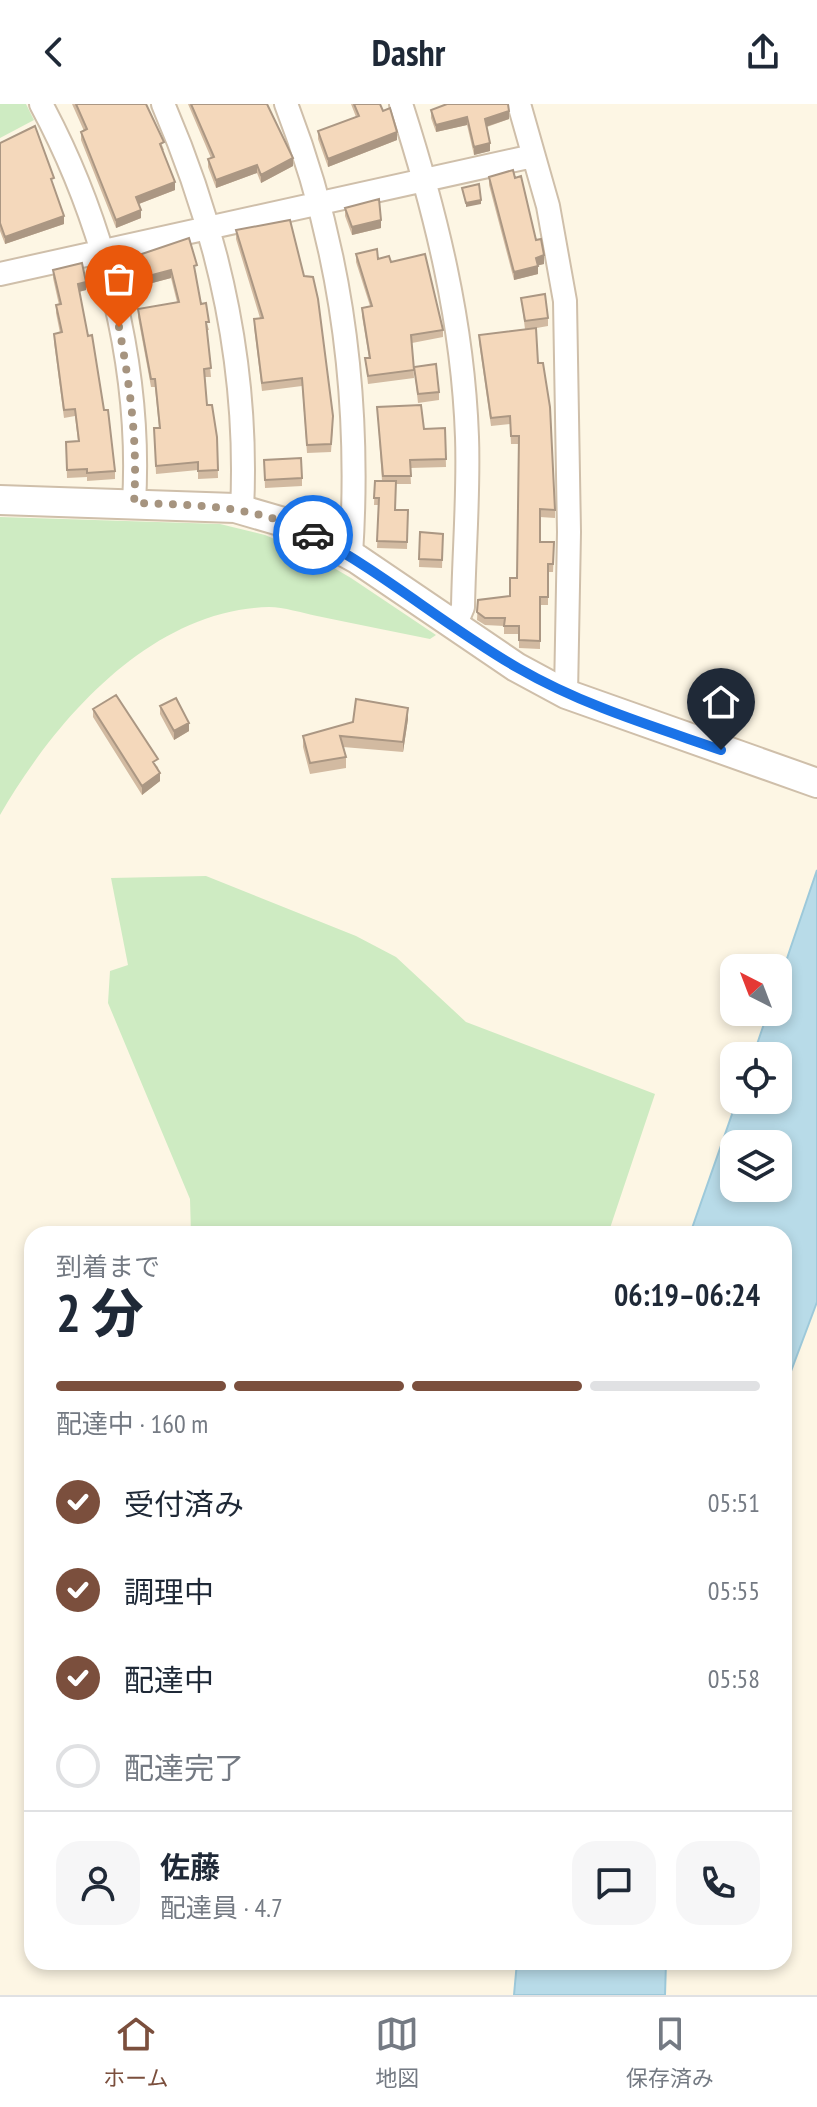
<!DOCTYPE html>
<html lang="ja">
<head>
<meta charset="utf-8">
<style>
	body { margin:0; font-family:"PT Sans Narrow","Noto Sans JP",sans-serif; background:#f6f6f7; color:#1f2937; height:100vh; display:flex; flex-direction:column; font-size:30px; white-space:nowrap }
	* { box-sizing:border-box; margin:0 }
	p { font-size:26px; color:#747a83 }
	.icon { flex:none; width:44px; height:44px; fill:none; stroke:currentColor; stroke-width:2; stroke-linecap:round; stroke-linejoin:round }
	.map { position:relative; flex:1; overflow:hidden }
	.sheet { position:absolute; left:24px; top:1122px; width:768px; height:744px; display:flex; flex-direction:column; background:#fff; border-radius:24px; box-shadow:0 4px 12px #0003 }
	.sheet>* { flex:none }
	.needle { width:52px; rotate:318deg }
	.fabs { position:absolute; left:720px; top:850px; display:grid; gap:16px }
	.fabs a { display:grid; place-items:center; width:72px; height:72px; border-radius:16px; background:#fff; box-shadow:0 4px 12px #0003; font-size:40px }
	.pin { position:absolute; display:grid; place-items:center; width:68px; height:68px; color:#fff; margin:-82px -34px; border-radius:50% 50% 50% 0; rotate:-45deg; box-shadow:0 0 8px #0007 }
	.pin .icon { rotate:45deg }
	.courier { position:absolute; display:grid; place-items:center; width:80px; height:80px; margin:-40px; border:6px solid #1a73e8; border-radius:50%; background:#fff; color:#222; box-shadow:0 2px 10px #0007 }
	.head em { font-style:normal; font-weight:800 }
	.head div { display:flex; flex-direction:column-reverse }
	.head { display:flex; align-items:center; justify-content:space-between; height:136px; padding:0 32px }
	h1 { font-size:52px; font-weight:800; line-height:60px }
	.bar { display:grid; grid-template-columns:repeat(4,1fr); gap:12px 8px; align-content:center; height:96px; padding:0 32px }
	.bar i { height:10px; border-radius:6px; background:#e0e1e3 }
	.bar .selected { background:#7b4f3d }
	.bar p { grid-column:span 4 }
	.line { display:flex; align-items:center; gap:20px; padding:0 32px; border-top:2px solid #e0e1e3 }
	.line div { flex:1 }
	.round { display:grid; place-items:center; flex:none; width:84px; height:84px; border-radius:24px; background:#f6f6f7 }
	ol { padding:0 32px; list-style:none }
	li { display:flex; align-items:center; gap:24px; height:88px }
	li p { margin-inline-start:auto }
	li .icon { padding:8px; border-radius:50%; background:#7b4f3d; color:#fff; stroke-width:4 }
	li:last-child { color:#747a83 }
	li i { width:44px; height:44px; border:4px solid #e0e1e3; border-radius:50% }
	header { display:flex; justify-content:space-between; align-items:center; height:104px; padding:0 32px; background:#fff; font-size:36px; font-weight:800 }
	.tab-bar { display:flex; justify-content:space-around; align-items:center; height:112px; border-top:2px solid #e0e1e3; background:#fff; font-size:22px; color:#747a83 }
	.tab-bar a { display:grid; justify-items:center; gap:4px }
	.tab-bar .selected { color:#7b4f3d }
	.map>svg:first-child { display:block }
	.green { fill:#ceebc2 }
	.water { fill:#b8dbe8; stroke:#9dc9da; stroke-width:2; fill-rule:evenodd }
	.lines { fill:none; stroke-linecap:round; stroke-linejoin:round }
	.minor-casing { stroke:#cfbfaa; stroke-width:26 }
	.tertiary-casing { stroke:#cfbfaa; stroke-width:32 }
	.minor { stroke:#fff; stroke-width:22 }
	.tertiary { stroke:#fff; stroke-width:28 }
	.wall { fill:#d2baa1 }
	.shaded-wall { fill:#ab9783 }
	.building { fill:#f4d8bb; stroke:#ab9783; stroke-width:2 }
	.done { stroke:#a6947f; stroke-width:8; stroke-dasharray:0 14.4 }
	.route { stroke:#1a73e8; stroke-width:10 }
</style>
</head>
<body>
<header><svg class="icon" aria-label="back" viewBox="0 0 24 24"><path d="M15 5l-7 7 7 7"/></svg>Dashr<svg class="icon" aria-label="share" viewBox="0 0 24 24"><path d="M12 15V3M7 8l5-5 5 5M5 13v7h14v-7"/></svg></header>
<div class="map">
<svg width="817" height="1891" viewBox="0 0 817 1891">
	<rect width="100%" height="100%" fill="#fdf6e4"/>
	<!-- green -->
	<path class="green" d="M 0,0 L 26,0 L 34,16 L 0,34 Z
		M 0,413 L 220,420 L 265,431 L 310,450 L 351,474 L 436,531 L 430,535 C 392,527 354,520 317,512 C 302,509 284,503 269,503 C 150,506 55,616 0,711 Z
		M 206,772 L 356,832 L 396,853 L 466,918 L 655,990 L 608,1130 L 191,1130 L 190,1095 L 108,899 L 110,867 L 128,861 L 111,774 Z"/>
	<!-- water -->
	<path class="water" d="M 817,766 L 817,1198 L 784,1286 L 784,1130 L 690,1130 L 737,996 L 778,996 L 778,952 L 753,952 L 768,908 L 778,908 L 778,881 ZM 734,1040 L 778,1040 L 778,1084 L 734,1084 Z
		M 517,1858 L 666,1858 L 665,1891 L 514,1891 Z"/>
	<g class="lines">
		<defs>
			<path id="minor" d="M 41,0 C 105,119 142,265 134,399
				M 163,0 C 219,129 249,265 242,406
				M 286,0 C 342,144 361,298 351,451
				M 401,0 C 436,109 463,218 467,333 C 469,389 464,447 463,503 L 455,522
				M 519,0 L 548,102 L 565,197 L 569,428 L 566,590
				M 0,170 L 533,52"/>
			<path id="tertiary" d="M 0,396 L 235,404 L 297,422 L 357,455 L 516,563 L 566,590 L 817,679"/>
		</defs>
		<!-- minor casing -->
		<use href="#minor" class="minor-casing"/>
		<!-- tertiary casing -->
		<use href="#tertiary" class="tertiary-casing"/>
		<!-- minor -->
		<use href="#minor" class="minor"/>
		<!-- tertiary -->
		<use href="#tertiary" class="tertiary"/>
	</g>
	<!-- wall -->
	<path class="wall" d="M 72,0 L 146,0 L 164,46 L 162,46 L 175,86 L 139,100 L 141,114 L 116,124 L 81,36 L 81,28 L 84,27 Z
		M 188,0 L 267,0 L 293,62 L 261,79 L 257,69 L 216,84 L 208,63 L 208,55 L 211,54 Z
		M 351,0 L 380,0 L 397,36 L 328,63 L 318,35 L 318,27 L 356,13 Z
		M 431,6 L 509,15 L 487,23 L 490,47 L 474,51 L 467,21 L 436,28 L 431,14 Z
		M 0,39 L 54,81 L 53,82 L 64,120 L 5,140 L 0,127 Z
		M 489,73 L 536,136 L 544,160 L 538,161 L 538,170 L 514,176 L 489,81 Z
		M 345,104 L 381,124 L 352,131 L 345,112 Z
		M 236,126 L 333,320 L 331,348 L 307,349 L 302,282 L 262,287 L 254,223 L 254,215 L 260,214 L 236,135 Z
		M 356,150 L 391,158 L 443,226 L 443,233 L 412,239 L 414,274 L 368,280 L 365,254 L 369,254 L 362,212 L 362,204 L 370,202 L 356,158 Z
		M 136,152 L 197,170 L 196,170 L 201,200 L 209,226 L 207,226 L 211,273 L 205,273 L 207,301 L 217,333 L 218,374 L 198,375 L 198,366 L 156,370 L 154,324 L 159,324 L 155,283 L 151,283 L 138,213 L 138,205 L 177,198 L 171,174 L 141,182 L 136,160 Z
		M 53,166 L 86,186 L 79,188 L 115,367 L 115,375 L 87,377 L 87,373 L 67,374 L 66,338 L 78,337 L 75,312 L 64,314 L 54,238 L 54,230 L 60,229 L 56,209 L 56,201 L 59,201 L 53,174 Z
		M 521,194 L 548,214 L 548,222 L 531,225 L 538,259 L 555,406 L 555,414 L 540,413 L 540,438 L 554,446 L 553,468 L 548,468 L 548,501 L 540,501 L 540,545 L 519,544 L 519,530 L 504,530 L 504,522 L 485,521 L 477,516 L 478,496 L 510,492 L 517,474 L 519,340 L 511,340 L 510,320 L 491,322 L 479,238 L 479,231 L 525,225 Z
		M 414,263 L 439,288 L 439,296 L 418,299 Z
		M 377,303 L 424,325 L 445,324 L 446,363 L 410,364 L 411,380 L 396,380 L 395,406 L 408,406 L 407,445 L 377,444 L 379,401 L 374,401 L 375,377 L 382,377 Z
		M 264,356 L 302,374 L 302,382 L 265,384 Z
		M 420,428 L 443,430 L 442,464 L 419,463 Z
		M 160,602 L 189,627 L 174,636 L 160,610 Z
		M 93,605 L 158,663 L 160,677 L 142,691 L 93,613 Z
		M 408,615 L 403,648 L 343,643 L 346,653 L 346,664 L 310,670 L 303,643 L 303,632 Z"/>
	<!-- shaded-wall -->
	<path class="shaded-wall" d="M 509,7 L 509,15 L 485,23 L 485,15 Z
		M 467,13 L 467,21 L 436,28 L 436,21 Z
		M 397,28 L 397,36 L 328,63 L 328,55 Z
		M 490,39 L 490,47 L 474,51 L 474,43 Z
		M 293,54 L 293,62 L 261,79 L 261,71 Z
		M 257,61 L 257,69 L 216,84 L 216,76 Z
		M 175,78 L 175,86 L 136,101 L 136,93 Z
		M 481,96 L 481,100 L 466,103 L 466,99 Z
		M 141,106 L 141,114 L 116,124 L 116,116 Z
		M 64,112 L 64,120 L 5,140 L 5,133 Z
		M 381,116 L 381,124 L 352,131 L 352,123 Z
		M 544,151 L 544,160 L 536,162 L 536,154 Z
		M 538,162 L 538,170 L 514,176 L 514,168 Z
		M 171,166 L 171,174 L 141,182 L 141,174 Z
		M 86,178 L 86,186 L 78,188 L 78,180 Z
		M 408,604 L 408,615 L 403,648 L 403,638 Z
		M 189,619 L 189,627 L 174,636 L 174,627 Z
		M 160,669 L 160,677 L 142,691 L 142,682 Z"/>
	<!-- building -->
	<path class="building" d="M 76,0 L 146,0 L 164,38 L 160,40 L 175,78 L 136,93 L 141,106 L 116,116 L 81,28 L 87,25 Z
		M 191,0 L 267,0 L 293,54 L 261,71 L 257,61 L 216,76 L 208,55 L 214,53 Z
		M 354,0 L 380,0 L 383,7 L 390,4 L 397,28 L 328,55 L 318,27 L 359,12 Z
		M 447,0 L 508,0 L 509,7 L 485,15 L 490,39 L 474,43 L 467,13 L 436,21 L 431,6 Z
		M 35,22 L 54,74 L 51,75 L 64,112 L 5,133 L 0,119 L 0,39 Z
		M 513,66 L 515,74 L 521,72 L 536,136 L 541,135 L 544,151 L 536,154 L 538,162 L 514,168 L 489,73 Z
		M 479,80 L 481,96 L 466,99 L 462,84 Z
		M 379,95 L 381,116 L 352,123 L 345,104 Z
		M 290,116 L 304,172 L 313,173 L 318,195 L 333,312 L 331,340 L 307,341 L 302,274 L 262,279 L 254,215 L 263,214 L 236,126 Z
		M 189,134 L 197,161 L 194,162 L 201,200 L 206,199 L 209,218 L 206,218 L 211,264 L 204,265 L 207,301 L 212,301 L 217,333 L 218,366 L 198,367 L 198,358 L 156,362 L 154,324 L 160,324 L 155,275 L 151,275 L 138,205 L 179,198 L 171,166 L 141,174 L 136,152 Z
		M 377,145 L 378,155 L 389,152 L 391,158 L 425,150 L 443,226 L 411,231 L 414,266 L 368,272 L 365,254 L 370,254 L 362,204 L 372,202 L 356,150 Z
		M 82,159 L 86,178 L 78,180 L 88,232 L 92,231 L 104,306 L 108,306 L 115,367 L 87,369 L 87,365 L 67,366 L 66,338 L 79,337 L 75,305 L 64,306 L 54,230 L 62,228 L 56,201 L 61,200 L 53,166 Z
		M 545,190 L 548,214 L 525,217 L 521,194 Z
		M 536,224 L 538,259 L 543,259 L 550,303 L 555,406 L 540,405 L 540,438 L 554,438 L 553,460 L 548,460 L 548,493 L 540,493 L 540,537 L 519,536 L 519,522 L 504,522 L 505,514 L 485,514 L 477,508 L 478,496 L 510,492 L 510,474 L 517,474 L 519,332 L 511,332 L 510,312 L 491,314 L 479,231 Z
		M 436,260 L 439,288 L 418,290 L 414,263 Z
		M 421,301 L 424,325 L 445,324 L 446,355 L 410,356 L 411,372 L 383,372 L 377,303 Z
		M 301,354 L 302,374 L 265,376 L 264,356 Z
		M 375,377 L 396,377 L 395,406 L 408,406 L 407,438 L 377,437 L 379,394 L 374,394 Z
		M 420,428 L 443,430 L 442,456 L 419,455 Z
		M 116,591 L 158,655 L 153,658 L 160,669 L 142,682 L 93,605 Z
		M 176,594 L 189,619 L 174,627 L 160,602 Z
		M 356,595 L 408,604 L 403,638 L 340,632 L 346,653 L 310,659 L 303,632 L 353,618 Z"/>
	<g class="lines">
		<!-- done -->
		<path class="done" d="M 119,223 C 130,283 138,338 134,399 C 196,401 258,401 313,431"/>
		<!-- route -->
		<path class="route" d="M 313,431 C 385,470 447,523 518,564 C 582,601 652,622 721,646"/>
	</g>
</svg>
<div class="fabs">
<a><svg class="needle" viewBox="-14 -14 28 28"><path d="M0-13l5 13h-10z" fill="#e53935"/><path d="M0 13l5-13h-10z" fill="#747a83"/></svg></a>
<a><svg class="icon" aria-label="locate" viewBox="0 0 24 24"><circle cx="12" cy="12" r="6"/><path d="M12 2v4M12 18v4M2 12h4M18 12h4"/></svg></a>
<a><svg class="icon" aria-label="layers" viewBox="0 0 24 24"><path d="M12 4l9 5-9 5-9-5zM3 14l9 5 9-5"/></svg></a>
</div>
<div class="pin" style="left:119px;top:223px;background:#ea580c"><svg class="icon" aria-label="bag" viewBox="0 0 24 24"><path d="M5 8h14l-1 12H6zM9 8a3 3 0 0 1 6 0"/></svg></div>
<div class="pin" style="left:721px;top:646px;background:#1f2937"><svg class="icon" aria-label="home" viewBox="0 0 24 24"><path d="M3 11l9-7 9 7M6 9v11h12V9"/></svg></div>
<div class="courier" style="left:313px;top:431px"><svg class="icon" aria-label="car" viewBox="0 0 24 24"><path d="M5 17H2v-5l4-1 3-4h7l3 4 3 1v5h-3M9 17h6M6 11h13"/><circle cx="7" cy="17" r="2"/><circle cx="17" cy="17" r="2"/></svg></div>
<section class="sheet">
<div class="head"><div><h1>2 分</h1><p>到着まで</p></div><em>06:19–06:24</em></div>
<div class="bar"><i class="selected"></i><i class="selected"></i><i class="selected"></i><i></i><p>配達中 · 160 m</p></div>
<ol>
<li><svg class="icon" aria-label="check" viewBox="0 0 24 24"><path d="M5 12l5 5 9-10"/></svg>受付済み<p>05:51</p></li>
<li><svg class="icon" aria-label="check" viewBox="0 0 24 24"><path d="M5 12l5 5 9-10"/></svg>調理中<p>05:55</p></li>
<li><svg class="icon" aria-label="check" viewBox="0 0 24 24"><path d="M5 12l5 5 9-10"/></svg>配達中<p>05:58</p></li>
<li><i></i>配達完了</li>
</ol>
<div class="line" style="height:144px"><a class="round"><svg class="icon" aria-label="person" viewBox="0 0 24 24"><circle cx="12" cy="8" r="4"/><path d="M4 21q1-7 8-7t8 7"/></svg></a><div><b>佐藤</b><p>配達員 · 4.7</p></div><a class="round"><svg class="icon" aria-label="chat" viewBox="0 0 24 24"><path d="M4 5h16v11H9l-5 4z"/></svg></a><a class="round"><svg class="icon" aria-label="phone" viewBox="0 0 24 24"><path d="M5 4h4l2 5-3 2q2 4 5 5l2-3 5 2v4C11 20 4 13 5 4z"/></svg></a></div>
</section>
</div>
<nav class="tab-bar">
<a class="selected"><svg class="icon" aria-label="home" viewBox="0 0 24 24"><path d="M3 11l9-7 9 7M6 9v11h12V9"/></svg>ホーム</a>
<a><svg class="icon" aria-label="map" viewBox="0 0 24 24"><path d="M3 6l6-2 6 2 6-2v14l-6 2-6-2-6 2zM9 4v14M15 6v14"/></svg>地図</a>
<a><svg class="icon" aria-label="saved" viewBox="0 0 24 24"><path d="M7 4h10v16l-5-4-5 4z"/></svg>保存済み</a>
</nav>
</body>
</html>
